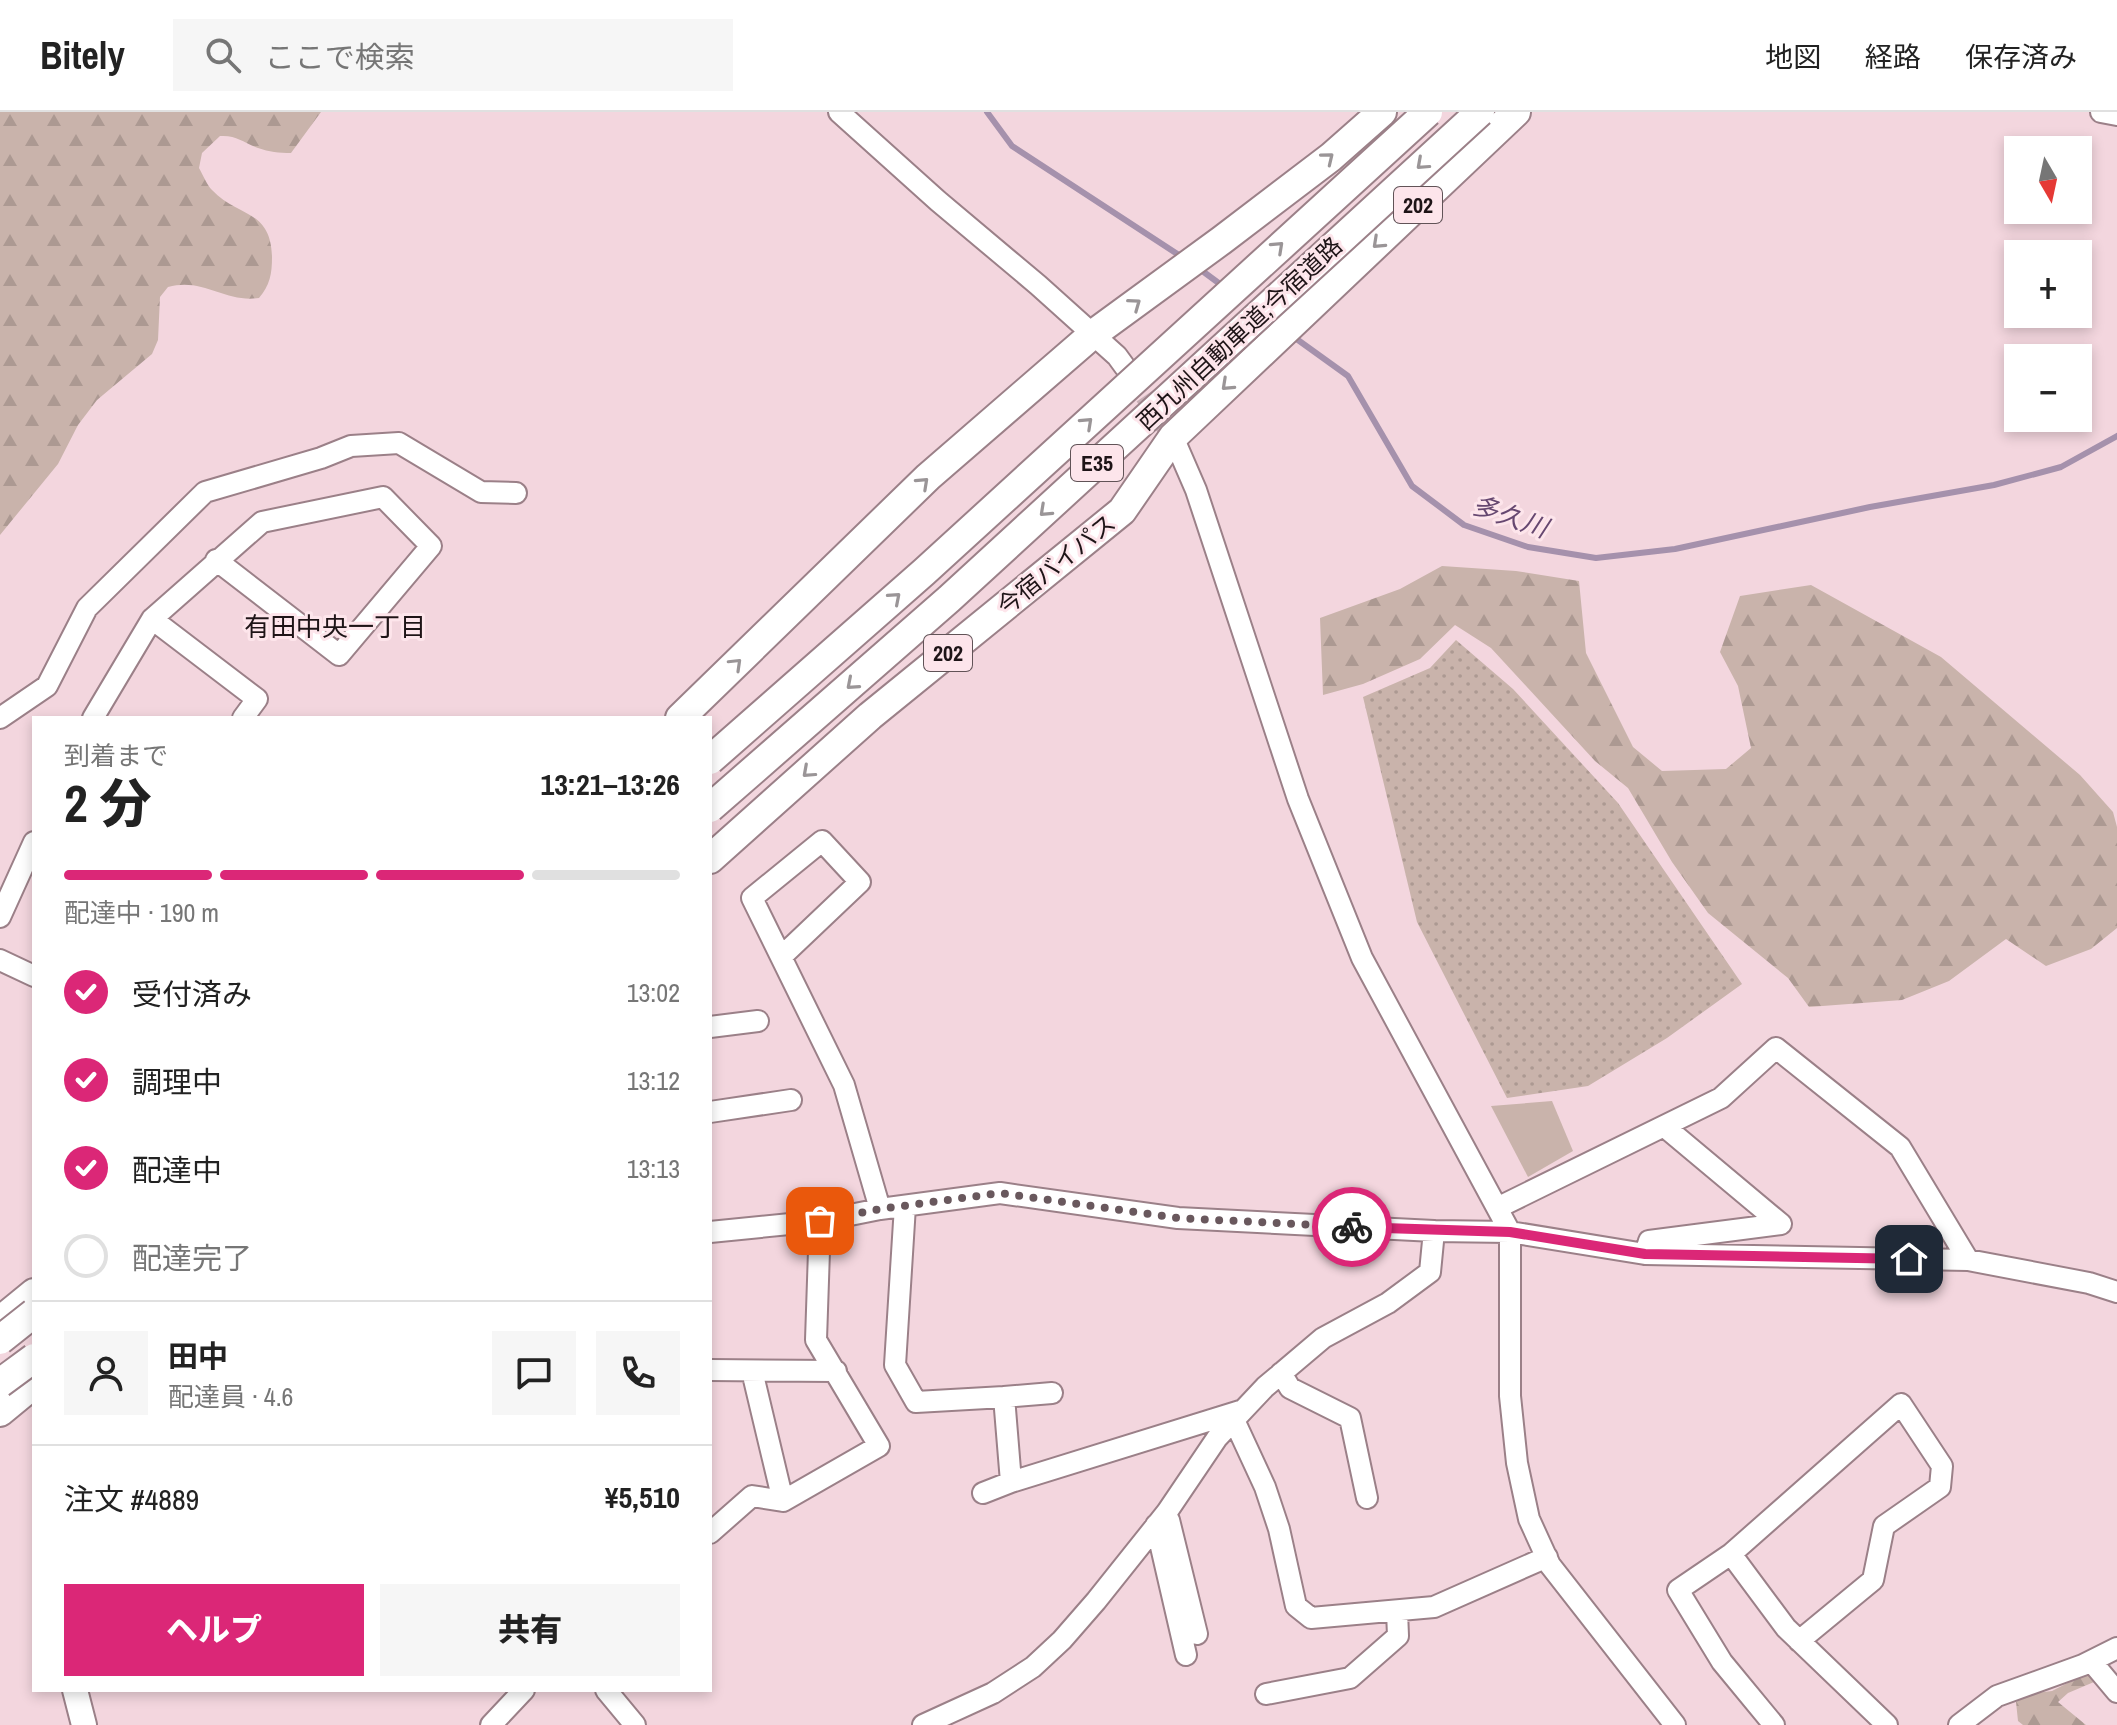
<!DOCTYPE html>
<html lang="ja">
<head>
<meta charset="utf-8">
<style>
	body { margin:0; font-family:"Archivo Narrow","Noto Sans JP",sans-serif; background:#f6f6f6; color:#222; height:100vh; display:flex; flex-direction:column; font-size:30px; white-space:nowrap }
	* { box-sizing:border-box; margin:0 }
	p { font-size:26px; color:#767676 }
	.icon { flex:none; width:44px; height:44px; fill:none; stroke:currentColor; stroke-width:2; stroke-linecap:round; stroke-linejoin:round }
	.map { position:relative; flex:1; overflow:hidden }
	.drawer { position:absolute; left:32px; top:604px; width:680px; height:976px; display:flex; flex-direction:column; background:#fff; border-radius:0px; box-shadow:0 4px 12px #0003 }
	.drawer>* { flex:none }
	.needle { width:52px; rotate:171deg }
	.fabs { position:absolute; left:2004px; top:24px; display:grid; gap:16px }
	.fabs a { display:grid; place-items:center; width:88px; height:88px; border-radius:0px; background:#fff; box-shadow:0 4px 12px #0003; font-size:40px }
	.pin { position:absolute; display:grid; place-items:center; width:68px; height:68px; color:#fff; margin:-34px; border-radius:16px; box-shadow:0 4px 12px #0006 }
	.courier { position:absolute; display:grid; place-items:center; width:80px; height:80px; margin:-40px; border:6px solid #db2777; border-radius:50%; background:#fff; color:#222; box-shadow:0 2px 10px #0007 }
	.head em { font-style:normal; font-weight:800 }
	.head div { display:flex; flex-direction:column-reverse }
	.head { display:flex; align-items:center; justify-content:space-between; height:136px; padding:0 32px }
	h1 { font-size:52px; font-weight:800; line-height:60px }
	.bar { display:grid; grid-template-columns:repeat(4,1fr); gap:12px 8px; align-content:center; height:96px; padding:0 32px }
	.bar i { height:10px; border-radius:6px; background:#e0e0e0 }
	.bar .active { background:#db2777 }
	.bar p { grid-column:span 4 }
	.line { display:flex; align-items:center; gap:20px; padding:0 32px; border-top:2px solid #e0e0e0 }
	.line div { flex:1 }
	.round { display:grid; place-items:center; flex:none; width:84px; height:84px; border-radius:0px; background:#f6f6f6 }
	ol { padding:0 32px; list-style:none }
	li { display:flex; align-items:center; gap:24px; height:88px }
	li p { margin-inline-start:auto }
	li .icon { padding:8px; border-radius:50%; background:#db2777; color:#fff; stroke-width:4 }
	li:last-child { color:#767676 }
	li i { width:44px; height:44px; border:4px solid #e0e0e0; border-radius:50% }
	.action { display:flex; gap:16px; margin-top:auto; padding:16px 32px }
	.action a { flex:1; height:92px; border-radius:0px; background:#db2777; color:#fff; font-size:32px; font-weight:800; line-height:92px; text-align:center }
	.action a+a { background:#f6f6f6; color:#222 }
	header { display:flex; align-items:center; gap:48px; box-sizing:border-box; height:112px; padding:0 40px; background:#fff; border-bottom:2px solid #e0e0e0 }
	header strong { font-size:38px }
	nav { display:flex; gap:44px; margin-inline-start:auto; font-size:28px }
	.search { width:560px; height:72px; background:#f6f6f6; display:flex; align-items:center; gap:20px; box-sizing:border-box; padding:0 28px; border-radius:0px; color:#767676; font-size:30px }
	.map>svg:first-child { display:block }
	.grass { fill:url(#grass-dots) }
	.forest { fill:url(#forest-firs) }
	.garden { fill:#c9b3ab }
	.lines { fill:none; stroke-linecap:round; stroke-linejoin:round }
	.stream { stroke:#a591ac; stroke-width:6 }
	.minor-tunnel { stroke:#c8afb6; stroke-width:20; stroke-dasharray:20 10; stroke-linecap:butt }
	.minor-casing { stroke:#9b8088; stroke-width:24 }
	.major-casing { stroke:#9b8088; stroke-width:28 }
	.highway-casing { stroke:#9b8088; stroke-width:32 }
	.minor { stroke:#fff; stroke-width:20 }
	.major { stroke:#fff; stroke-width:24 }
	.highway { stroke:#fff; stroke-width:28 }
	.highway-bridge-casing { stroke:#9b8088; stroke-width:32; stroke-linecap:butt }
	.highway-bridge { stroke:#fff; stroke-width:28 }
	.oneway { stroke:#9a9597 }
	.done { stroke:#69585d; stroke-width:8; stroke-dasharray:0 14.4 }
	.route { stroke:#db2777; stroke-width:10 }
	.labels { text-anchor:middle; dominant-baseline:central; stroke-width:6; stroke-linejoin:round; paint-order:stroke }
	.shield { fill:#fde5eb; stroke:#615357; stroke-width:2 }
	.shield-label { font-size:22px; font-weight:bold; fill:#1e1417 }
	.street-label { font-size:24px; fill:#1e1417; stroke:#fde5eb }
	.water-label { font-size:26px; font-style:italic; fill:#664770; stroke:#fde5eb }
	.neighbourhood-label { font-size:26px; fill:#1e1417; stroke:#fde5eb }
</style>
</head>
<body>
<header>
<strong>Bitely</strong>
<div class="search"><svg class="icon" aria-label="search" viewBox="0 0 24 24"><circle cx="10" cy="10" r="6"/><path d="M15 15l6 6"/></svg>ここで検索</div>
<nav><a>地図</a><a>経路</a><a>保存済み</a></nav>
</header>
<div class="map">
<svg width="2117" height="1613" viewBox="0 0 2117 1613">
	<defs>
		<pattern id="grass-dots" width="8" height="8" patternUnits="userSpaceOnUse" patternTransform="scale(2)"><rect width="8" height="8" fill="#c9b3ab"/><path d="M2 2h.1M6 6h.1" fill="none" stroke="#ac9992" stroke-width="1.8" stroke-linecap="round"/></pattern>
		<pattern id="forest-firs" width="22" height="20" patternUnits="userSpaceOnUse" patternTransform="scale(2)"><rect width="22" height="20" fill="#c9b3ab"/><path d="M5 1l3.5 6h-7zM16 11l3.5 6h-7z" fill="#ac9992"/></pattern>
	</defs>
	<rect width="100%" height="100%" fill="#f3d6de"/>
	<!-- grass -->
	<path class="grass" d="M 1456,528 L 1513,577 L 1618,691 L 1742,872 L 1667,926 L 1588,974 L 1507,986 L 1417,810 L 1363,585 L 1430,556 Z"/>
	<!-- forest -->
	<path class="forest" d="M 0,0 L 321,0 L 291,41 C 279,41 269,40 258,36 C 242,30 237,23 220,24 L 202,41 L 199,56 C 203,63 207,73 212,78 C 237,105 271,97 272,145 C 272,162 270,173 259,186 C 225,191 203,165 168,175 L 160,185 L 158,228 L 152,242 L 97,288 L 78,313 L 58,352 L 0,423 Z
		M 1442,454 L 1516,459 L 1579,469 L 1586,541 L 1633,635 L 1662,659 L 1726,657 L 1751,636 L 1738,574 L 1720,540 L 1740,484 L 1811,473 L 1941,545 L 2080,663 L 2113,700 L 2117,715 L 2117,816 L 2091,837 L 2046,854 L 2006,827 L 1949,869 L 1902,888 L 1809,895 L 1788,866 L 1708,801 L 1672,750 L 1628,676 L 1595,649 L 1491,536 L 1455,513 L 1420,547 L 1363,572 L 1323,583 L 1320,506 L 1400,477 Z
		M 2087,1561 L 2094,1570 L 2068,1581 L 2058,1590 L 2086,1613 L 2023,1613 L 2018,1609 L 2016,1590 L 2027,1582 L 2052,1579 Z"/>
	<!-- garden -->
	<path class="garden" d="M 1552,989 L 1573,1039 L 1528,1065 L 1491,994 Z"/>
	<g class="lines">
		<!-- stream -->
		<path class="stream" d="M 987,0 L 1012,34 L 1185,147
			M 1197,155 L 1224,175
			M 1291,223 L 1348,264 L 1412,374 L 1464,413 L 1528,435 L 1596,446 L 1675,437 L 1870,395 L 1994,373 L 2061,355 L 2117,324"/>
		<!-- minor-tunnel -->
		<path class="minor-tunnel" d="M 1128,259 L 1173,325"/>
		<defs>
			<path id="minor" d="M 839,0 L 938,89 L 1038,173 L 1117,244 L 1125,255
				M 2101,0 L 2117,3
				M 1173,325 L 1196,378 L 1298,687 L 1362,846 L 1510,1120 L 1510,1284 L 1517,1351 L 1529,1407 L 1550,1453 L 1675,1613
				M 152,507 L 257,587 L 243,606
				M 0,606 L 47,574 L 87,496 L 205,380 L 321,346 L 351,334 L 399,331 L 481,380 L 516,381
				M 93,606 L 152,507 L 262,410 L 383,385 L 431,434 L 339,543 L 216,448
				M 0,805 L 34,730
				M 781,845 L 860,770 L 822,729 L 752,786 L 844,973 L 880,1097
				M 0,848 L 34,864
				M 710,915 L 758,909
				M 710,1000 L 791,988
				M 905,1094 L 895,1253 L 916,1290 L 1004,1285 L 1011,1370 L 1240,1299
				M 1497,1096 L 1721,986 L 1776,936 L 1900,1035 L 1968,1148
				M 710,1120 L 820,1109 L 880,1097 L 1000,1081 L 1178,1106 L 1434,1119 L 1510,1120 L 1645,1142 L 1968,1148 L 2089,1171 L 2117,1180
				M 1645,1142 L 1649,1129 L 1781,1112 L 1665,1015
				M 710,1258 L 836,1259
				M 752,1259 L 783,1389
				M 1281,1261 L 1290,1276 L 1350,1306 L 1367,1386
				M 1004,1285 L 1052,1281
				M 1234,1308 L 1265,1375 L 1279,1417 L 1296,1494 L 1311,1506 L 1434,1495 L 1547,1445
				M 983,1381 L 1011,1370
				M 1169,1408 L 1197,1522
				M 1156,1413 L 1186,1543
				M 710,1421 L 752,1384 L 783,1389 L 879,1334 L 816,1228 L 820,1109
				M 1731,1442 L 1786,1516 L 1887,1613
				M 2091,1549 L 2117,1580
				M 606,1578 L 635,1613
				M 1266,1582 L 1350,1566 L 1398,1524 L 1397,1499
				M 491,1613 L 524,1578
				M 923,1613 L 993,1581 L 1033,1555 L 1062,1528 L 1096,1489 L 1167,1400 L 1217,1326 L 1265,1275 L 1323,1226 L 1388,1191 L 1430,1160 L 1434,1119
				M 1774,1613 L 1722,1550 L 1678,1478 L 1731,1442 L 1901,1292 L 1942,1354 L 1940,1375 L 1884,1414 L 1873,1468 L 1799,1529
				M 1959,1613 L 1997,1584 L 2083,1553 L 2117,1536"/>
			<path id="major" d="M 75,1578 L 84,1613"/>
			<path id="highway" d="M 680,606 L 928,365 L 1092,223 L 1222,128 L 1331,45 L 1382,0
				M 710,747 L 870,604 L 1122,399 L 1173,325 L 1516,0
				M 0,1209 L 34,1181
				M 0,1300 L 34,1272"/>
		</defs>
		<!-- minor casing -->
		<use href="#minor" class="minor-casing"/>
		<!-- major casing -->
		<use href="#major" class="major-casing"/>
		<!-- highway casing -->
		<use href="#highway" class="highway-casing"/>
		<!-- minor -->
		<use href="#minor" class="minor"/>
		<!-- major -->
		<use href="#major" class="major"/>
		<!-- highway -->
		<use href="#highway" class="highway"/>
		<defs>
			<path id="highway-bridge" d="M 710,648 L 924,460 L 1428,0
				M 710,696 L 949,487 L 1480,0
				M 0,1228 L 34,1201
				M 0,1271 L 34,1246"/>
		</defs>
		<!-- highway-bridge casing -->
		<use href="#highway-bridge" class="highway-bridge-casing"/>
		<!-- highway-bridge -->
		<use href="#highway-bridge" class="highway-bridge"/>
	</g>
	<!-- one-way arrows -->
	<defs><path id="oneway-chevron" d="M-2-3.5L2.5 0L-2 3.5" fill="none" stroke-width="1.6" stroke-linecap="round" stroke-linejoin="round" transform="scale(2)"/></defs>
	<g class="oneway">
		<use href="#oneway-chevron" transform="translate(1328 46) rotate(-39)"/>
		<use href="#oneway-chevron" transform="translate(1422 52) rotate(138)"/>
		<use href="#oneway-chevron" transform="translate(1378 131) rotate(137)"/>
		<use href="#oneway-chevron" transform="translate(1278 135) rotate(-43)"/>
		<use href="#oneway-chevron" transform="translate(1135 192) rotate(-36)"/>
		<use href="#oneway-chevron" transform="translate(1227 273) rotate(137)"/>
		<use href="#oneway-chevron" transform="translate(1087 311) rotate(-43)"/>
		<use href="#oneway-chevron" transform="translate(923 371) rotate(-43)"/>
		<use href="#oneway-chevron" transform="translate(1045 399) rotate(137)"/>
		<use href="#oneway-chevron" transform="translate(895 486) rotate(-41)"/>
		<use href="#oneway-chevron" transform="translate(736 552) rotate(-44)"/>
		<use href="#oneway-chevron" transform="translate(852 572) rotate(139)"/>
		<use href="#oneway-chevron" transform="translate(808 660) rotate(138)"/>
	</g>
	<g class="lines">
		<!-- done -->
		<path class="done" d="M 820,1109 L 880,1097 L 1000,1081 L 1178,1106 L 1352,1115"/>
		<!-- route -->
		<path class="route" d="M 1352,1115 L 1510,1120 L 1645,1142 L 1909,1147"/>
	</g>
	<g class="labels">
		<!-- shield labels -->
		<g class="shield">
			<rect x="1394" y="75" width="48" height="36" rx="6"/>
			<rect x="1071" y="333" width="52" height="36" rx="6"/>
			<rect x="924" y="523" width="48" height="36" rx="6"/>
		</g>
		<g class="shield-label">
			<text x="1418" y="93">202</text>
			<text x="1097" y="351">E35</text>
			<text x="948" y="541">202</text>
		</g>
		<!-- street labels -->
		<g class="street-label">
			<text transform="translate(1239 221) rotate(-43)">西九州自動車道;今宿道路</text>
			<text transform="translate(1056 452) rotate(-39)">今宿バイパス</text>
		</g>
		<!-- water labels -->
		<g class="water-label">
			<text transform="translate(1510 404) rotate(19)">多久川</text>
		</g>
		<!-- neighbourhood labels -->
		<g class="neighbourhood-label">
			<text x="335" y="514">有田中央一丁目</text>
		</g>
	</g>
</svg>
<div class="fabs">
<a><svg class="needle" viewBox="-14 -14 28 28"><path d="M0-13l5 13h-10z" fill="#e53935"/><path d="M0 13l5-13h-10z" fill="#767676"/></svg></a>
<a>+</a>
<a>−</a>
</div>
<div class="pin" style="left:820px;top:1109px;background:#ea580c"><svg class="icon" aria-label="bag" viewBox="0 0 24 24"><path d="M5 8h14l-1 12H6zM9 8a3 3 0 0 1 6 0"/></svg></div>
<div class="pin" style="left:1909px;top:1147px;background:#1f2937"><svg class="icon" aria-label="home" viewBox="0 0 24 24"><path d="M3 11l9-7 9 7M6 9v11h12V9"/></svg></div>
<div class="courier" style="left:1352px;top:1115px"><svg class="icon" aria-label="bike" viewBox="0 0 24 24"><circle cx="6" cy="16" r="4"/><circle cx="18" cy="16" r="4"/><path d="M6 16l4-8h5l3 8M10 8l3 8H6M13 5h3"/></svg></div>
<section class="drawer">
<div class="head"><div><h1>2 分</h1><p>到着まで</p></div><em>13:21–13:26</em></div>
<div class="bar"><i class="active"></i><i class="active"></i><i class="active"></i><i></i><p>配達中 · 190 m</p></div>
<ol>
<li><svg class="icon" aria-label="check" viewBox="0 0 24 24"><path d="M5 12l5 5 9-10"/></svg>受付済み<p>13:02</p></li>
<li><svg class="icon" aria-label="check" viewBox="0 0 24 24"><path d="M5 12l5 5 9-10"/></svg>調理中<p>13:12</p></li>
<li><svg class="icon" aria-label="check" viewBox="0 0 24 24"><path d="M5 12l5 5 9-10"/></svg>配達中<p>13:13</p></li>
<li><i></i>配達完了</li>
</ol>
<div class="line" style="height:144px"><a class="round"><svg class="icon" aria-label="person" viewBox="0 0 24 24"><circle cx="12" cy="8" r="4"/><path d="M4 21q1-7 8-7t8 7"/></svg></a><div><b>田中</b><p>配達員 · 4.6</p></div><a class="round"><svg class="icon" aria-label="chat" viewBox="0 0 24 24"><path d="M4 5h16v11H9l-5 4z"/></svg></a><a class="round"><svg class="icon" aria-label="phone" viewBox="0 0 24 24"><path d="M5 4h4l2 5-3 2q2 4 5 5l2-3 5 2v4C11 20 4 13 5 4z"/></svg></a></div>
<div class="line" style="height:104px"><div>注文 #4889</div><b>¥5,510</b></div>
<div class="action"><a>ヘルプ</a><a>共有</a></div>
</section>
</div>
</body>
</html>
